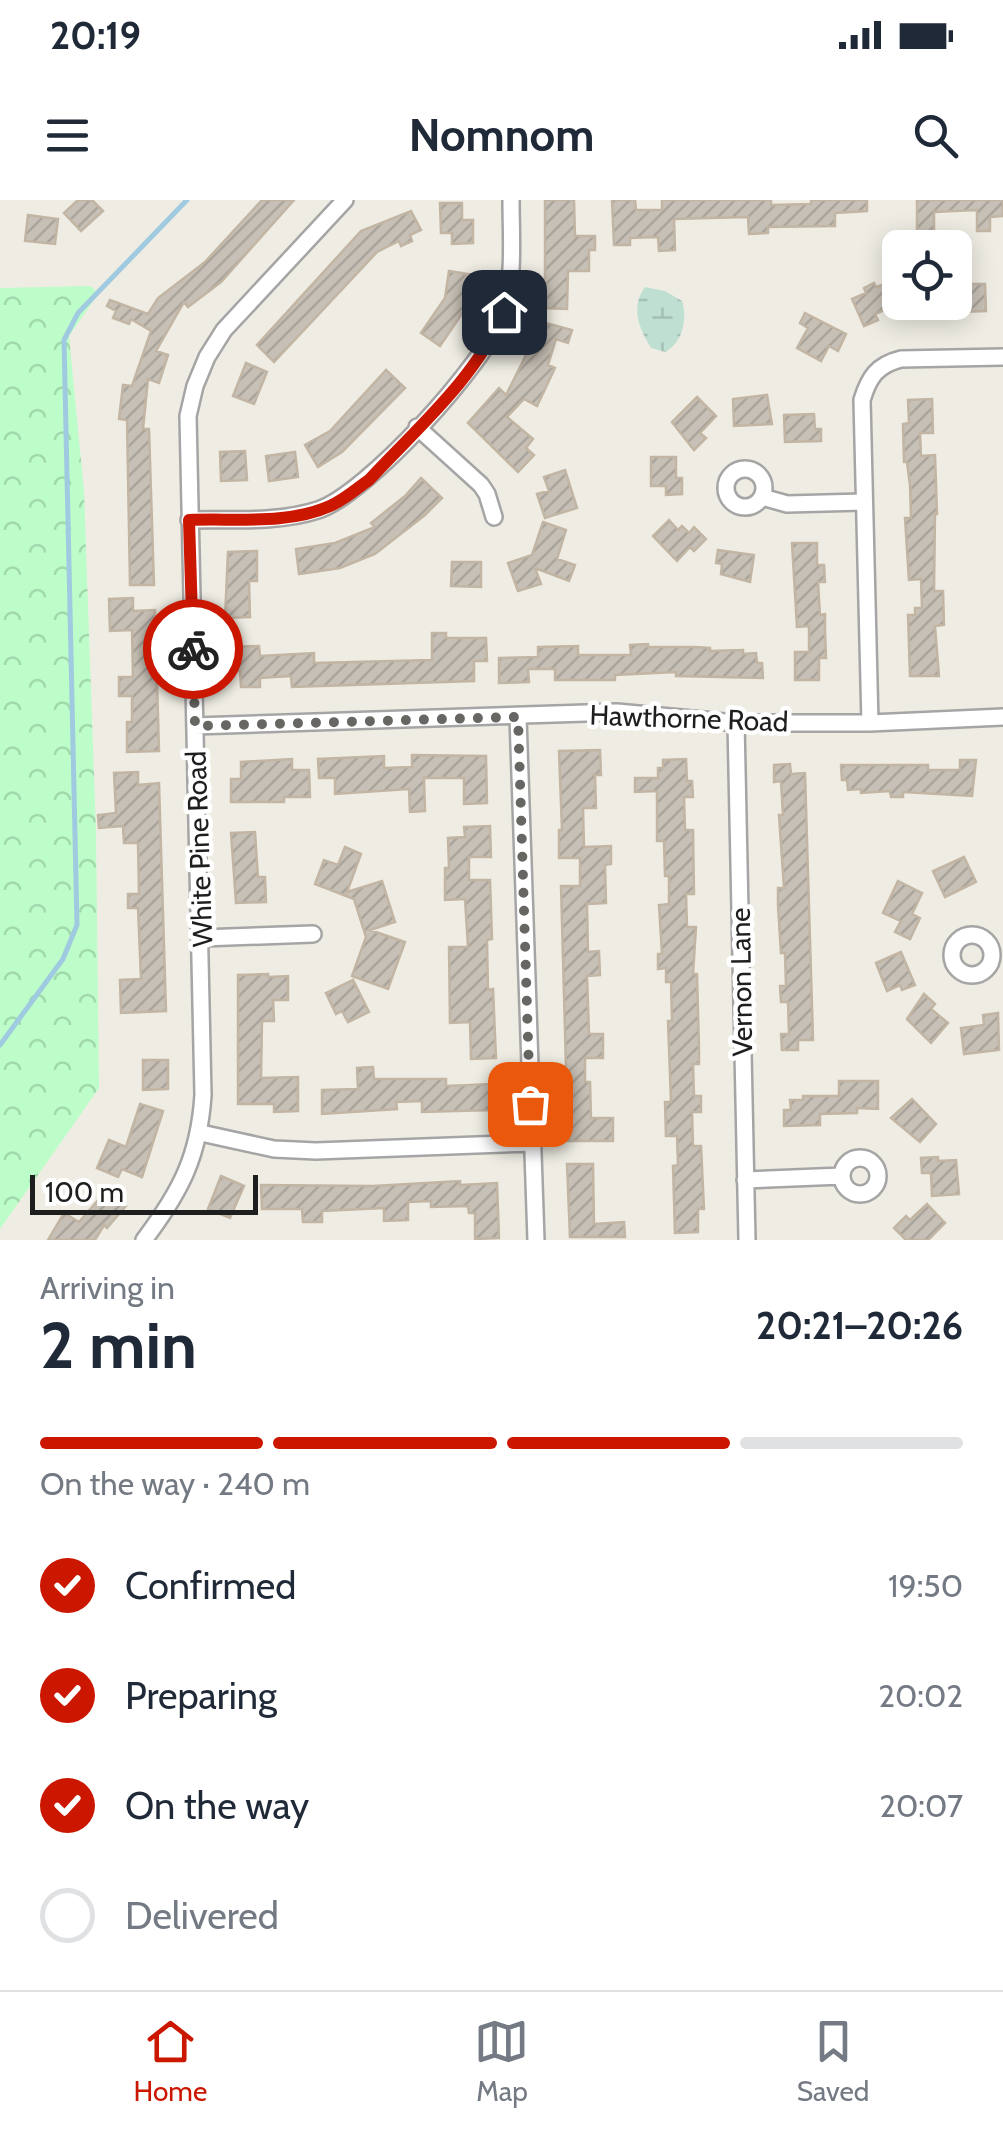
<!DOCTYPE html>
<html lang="en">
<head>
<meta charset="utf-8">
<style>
	body { margin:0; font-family:Cabin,sans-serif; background:#f2f2f3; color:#1f2937; height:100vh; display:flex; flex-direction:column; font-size:38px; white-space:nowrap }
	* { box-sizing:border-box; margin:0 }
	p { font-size:32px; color:#747a83 }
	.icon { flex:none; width:55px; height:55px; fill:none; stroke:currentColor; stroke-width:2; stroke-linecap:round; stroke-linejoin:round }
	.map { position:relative; height:1040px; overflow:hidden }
	.drawer { display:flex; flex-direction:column; background:#fff; flex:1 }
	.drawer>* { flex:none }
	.fabs { position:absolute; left:882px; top:30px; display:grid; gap:20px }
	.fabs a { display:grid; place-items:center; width:90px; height:90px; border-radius:15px; background:#fff; box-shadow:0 5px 25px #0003; font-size:50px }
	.scale { position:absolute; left:30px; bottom:25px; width:228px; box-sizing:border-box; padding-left:10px; border:5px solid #1e1e1e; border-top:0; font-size:28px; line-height:35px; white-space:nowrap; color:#1e1e1e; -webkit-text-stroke:8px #fff; paint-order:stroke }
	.pin { position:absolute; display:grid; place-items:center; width:85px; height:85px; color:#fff; margin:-42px; border-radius:20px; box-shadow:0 5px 15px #0006 }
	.courier { position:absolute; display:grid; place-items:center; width:100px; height:100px; margin:-50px; border:8px solid #cb1700; border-radius:50%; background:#fff; color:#222; box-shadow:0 2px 12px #0007 }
	.summary em { font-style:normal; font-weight:700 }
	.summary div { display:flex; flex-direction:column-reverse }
	.summary { display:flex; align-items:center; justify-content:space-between; height:170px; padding:0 40px }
	h1 { font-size:65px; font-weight:700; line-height:75px }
	.bar { display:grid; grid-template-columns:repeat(4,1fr); gap:15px 10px; align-content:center; height:120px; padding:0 40px }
	.bar i { height:12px; border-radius:8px; background:#e0e1e3 }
	.bar .current { background:#cb1700 }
	.bar p { grid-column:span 4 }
	ol { padding:0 40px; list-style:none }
	li { display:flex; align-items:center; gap:30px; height:110px }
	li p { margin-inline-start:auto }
	li .icon { padding:10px; border-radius:50%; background:#cb1700; color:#fff; stroke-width:4 }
	li:last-child { color:#747a83 }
	li i { width:55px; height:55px; border:5px solid #e0e1e3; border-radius:50% }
	.status { display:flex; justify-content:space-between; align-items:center; height:70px; padding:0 50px; background:#fff; direction:ltr }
	.status svg { height:28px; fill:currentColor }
	header { display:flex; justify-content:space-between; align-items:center; height:130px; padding:0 40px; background:#fff; font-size:45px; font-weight:700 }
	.menu { display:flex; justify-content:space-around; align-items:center; height:140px; border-top:2px solid #e0e1e3; background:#fff; font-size:28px; color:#747a83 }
	.menu a { display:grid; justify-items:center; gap:5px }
	.menu .current { color:#cb1700 }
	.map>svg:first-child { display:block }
	.wetland { fill:url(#wetland-marsh) }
	.park { fill:url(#park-crowns) }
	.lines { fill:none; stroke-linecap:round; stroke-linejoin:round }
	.stream { stroke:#a0cae0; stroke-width:5 }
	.building { fill:url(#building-hatch); stroke:#c2b5a4; stroke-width:2.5 }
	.street-casing { stroke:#a5a5a5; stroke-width:20 }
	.street { stroke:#fff; stroke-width:15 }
	.done { stroke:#676663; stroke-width:10; stroke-dasharray:0 18 }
	.route { stroke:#cb1700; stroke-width:12 }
	.labels { text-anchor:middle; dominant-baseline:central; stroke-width:9; stroke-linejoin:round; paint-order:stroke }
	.street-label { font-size:28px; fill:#1e1e1e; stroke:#fff }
</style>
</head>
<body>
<div class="status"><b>20:19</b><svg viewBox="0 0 49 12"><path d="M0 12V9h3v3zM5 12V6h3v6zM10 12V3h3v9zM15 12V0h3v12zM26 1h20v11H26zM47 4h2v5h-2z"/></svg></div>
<header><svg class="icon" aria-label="menu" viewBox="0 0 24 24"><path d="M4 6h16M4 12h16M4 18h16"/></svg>Nomnom<svg class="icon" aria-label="search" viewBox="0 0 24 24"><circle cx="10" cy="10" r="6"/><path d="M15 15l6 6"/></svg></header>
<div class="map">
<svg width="1003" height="1040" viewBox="0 0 1003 1040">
	<defs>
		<pattern id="wetland-marsh" width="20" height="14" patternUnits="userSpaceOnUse" patternTransform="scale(2.5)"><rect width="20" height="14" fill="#bfdfd3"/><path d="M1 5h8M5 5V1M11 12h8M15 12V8" fill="none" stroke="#a4bfb5"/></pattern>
		<pattern id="park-crowns" width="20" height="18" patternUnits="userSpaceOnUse" patternTransform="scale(2.5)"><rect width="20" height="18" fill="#bcfdc9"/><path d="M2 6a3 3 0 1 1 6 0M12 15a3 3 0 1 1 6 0" fill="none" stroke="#a1d8ac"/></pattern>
		<pattern id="building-hatch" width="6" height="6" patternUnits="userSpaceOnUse" patternTransform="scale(2.5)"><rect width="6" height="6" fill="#c7c0b6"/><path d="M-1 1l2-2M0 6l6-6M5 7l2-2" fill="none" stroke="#aaa59c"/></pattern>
	</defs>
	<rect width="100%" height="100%" fill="#efede3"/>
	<!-- wetland -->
	<path class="wetland" d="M 645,87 L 665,91 L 682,101 C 688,120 682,143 665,152 L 651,148 C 639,128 630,108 645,87 Z"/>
	<!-- park -->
	<path class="park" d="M 90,86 L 99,93 L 69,136 L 84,292 L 96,632 L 99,888 L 0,1029 L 0,88 Z"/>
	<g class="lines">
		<!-- stream -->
		<path class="stream" d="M 0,845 L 63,759 L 77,725 L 64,140 L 78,113 L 187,0"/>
	</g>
	<!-- building -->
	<path class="building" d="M 78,0 L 92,0 L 103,11 L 81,31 L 64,13 Z
		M 262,0 L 294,0 L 221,82 L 188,107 L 184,102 L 156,151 L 168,155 L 159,183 L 148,179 L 143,229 L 149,229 L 154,385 L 130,385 L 127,220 L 119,219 L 123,185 L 132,186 L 151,131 L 131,119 L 129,124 L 113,118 L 116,111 L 107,106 L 110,100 L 148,114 L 158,98 L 205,62 Z
		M 545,0 L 574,0 L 575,36 L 595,36 L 595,50 L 589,50 L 589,71 L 568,71 L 567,109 L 541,108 L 545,77 Z
		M 612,0 L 635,0 L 636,10 L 662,10 L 662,0 L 771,0 L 771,5 L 811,4 L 811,0 L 867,0 L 867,11 L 835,13 L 835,26 L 768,27 L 768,33 L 749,34 L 748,17 L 674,19 L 675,50 L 659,51 L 658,37 L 630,38 L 630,45 L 614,45 Z
		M 917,0 L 1003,0 L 1003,16 L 990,17 L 990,31 L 977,31 L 977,10 L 934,12 L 934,36 L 917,36 Z
		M 440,3 L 462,3 L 462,20 L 473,20 L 473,43 L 452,44 L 452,33 L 441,33 Z
		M 411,11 L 421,30 L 410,35 L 412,41 L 401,46 L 399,41 L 377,52 L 274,162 L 257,145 L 361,31 Z
		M 28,15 L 58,19 L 55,44 L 25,41 Z
		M 449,71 L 474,75 L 470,102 L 440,146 L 421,133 L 445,98 Z
		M 874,83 L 876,87 L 885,84 L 894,106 L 875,114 L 878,120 L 864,126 L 852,99 L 866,93 L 864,88 Z
		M 957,84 L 985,84 L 986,111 L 958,112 Z
		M 805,113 L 846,134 L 838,151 L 829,146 L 821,161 L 797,148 L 808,128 L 800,123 Z
		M 535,120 L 572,130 L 568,143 L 556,139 L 548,165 L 555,168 L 537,206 L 524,199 L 507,217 L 533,239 L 526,248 L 534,255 L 518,272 L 468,223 L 499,188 L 506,195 L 525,157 Z
		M 246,163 L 267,172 L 254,204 L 233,196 Z
		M 386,170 L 405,188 L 342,252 L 318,267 L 305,245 L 330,231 Z
		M 767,195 L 772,224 L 734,226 L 733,199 Z
		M 697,197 L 716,216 L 700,233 L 706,238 L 694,250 L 672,222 Z
		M 932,199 L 933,233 L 920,233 L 921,256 L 935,255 L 937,314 L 935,314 L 934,391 L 943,391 L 944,425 L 935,426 L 939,476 L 910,476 L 908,415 L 915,415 L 915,408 L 922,408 L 921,379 L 909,380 L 905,318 L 911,318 L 910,285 L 907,262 L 904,262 L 903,224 L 909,223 L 908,200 Z
		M 814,214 L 815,229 L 821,229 L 821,241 L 785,242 L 784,215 Z
		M 245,251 L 247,280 L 221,281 L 220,252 Z
		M 295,252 L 298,277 L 269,281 L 266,256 Z
		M 651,257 L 676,257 L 676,278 L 682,278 L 682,294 L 666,295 L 666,286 L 651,286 Z
		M 565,270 L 577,308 L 545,318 L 537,294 L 549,291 L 544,277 Z
		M 421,278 L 442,298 L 425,315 L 375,354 L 340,368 L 299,374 L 296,349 L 335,343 L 375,327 L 371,323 L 405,296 Z
		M 669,320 L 678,330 L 682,326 L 689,333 L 694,327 L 706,339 L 694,351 L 690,347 L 677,361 L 653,336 Z
		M 543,322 L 566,330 L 557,359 L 575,365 L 569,381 L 535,368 L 541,384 L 518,391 L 508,363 L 532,355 Z
		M 792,343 L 817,343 L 817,365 L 824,365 L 825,382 L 818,382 L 820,415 L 825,414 L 825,430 L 826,458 L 819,458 L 819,480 L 795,480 L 795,452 L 809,452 L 809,426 L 797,427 Z
		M 718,350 L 754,355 L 750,382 L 721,374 L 722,364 L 716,363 Z
		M 257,351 L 257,381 L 249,381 L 250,417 L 225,418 L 228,352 Z
		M 452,362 L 481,362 L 481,387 L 451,386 Z
		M 133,398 L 133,411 L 155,410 L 159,551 L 127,552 L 127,522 L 132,522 L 132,496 L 119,496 L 119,477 L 133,477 L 132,430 L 110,431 L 109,399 Z
		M 432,433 L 446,433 L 446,438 L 486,438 L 487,461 L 474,461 L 474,481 L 292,487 L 291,476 L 260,478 L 260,487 L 241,487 L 240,471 L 227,471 L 227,447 L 259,446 L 260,456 L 314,453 L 314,463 L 432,460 Z
		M 648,444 L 648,447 L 695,447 L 710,448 L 710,451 L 743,450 L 743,454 L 756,453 L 757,463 L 762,463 L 763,478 L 676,476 L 676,472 L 615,475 L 615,480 L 555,480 L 555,469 L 528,469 L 529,482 L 499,483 L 499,458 L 538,457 L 538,447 L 578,446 L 578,455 L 631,455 L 630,445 Z
		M 600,550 L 601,575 L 595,575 L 596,608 L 583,608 L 584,647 L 611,646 L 611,664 L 605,665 L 606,703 L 587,704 L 588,752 L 599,751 L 600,775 L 587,776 L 589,834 L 603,834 L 603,858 L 585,858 L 585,882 L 590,882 L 591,918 L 613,918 L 613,941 L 568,941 L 561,686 L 580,686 L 580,658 L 559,658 L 559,630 L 562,630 L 559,551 Z
		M 412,555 L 486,556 L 487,603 L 464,604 L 464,578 L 424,578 L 425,611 L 410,612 L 409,589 L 335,594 L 335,578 L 319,578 L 318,559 L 384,556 L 384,568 L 412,567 Z
		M 292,559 L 292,570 L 309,570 L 310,597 L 284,597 L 284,602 L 231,602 L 231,579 L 241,579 L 241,562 Z
		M 686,559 L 687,581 L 692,581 L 693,597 L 684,597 L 685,630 L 693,630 L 694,694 L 686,694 L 687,727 L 696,727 L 693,774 L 697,774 L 699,849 L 699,864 L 693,864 L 694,896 L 701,896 L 701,912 L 692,912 L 693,946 L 701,946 L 704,1009 L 698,1009 L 698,1032 L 675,1033 L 673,966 L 678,965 L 677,936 L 666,936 L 665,902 L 671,902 L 668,821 L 672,821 L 671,782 L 666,782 L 666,768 L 658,769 L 658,754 L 662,754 L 659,705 L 669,704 L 669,676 L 665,676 L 664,641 L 657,641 L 657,591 L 635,592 L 635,578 L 658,578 L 658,568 L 663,568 L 663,560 Z
		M 960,560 L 976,560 L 972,596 L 903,592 L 903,597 L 891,597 L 890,591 L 861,593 L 861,589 L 848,590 L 847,580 L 842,580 L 841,565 L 928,565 L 928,570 L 960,570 Z
		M 790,564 L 791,574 L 805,573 L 813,840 L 798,840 L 798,850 L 782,850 L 781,834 L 789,834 L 788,802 L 781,802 L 780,786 L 786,786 L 785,753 L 781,753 L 778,705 L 778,688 L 784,688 L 779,615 L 783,615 L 781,581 L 774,582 L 774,565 Z
		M 138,572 L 138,585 L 159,583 L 166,811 L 121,813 L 120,780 L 141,779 L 138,708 L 128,708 L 128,694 L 139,694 L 138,643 L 124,643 L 123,626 L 99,628 L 98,615 L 116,613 L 114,573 Z
		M 490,626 L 491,657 L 469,657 L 469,680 L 490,680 L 492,739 L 487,740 L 488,790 L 493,789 L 496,858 L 471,859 L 470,822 L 450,823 L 449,747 L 468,747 L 465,699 L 445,700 L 445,668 L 449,668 L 448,638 L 465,637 L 464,627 Z
		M 255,632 L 258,677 L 265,677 L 266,702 L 236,703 L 231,633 Z
		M 345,647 L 361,654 L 347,692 L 382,681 L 395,722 L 370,730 L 405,742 L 388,789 L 352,776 L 366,737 L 354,699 L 315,684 L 324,660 L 338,665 Z
		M 964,657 L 976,682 L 945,697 L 933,671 Z
		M 898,681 L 922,693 L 912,714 L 920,718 L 910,739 L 895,732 L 901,721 L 883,713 Z
		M 901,752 L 915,785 L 902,790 L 900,785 L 887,791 L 876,763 Z
		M 268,774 L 268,777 L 288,776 L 288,800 L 273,800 L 274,821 L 262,821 L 261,878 L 298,877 L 298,911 L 274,912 L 274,904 L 238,904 L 238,775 Z
		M 353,780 L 369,812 L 348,822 L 342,811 L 336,814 L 326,793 Z
		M 924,794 L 935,804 L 931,809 L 948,823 L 931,843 L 907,819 Z
		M 998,813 L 999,850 L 964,854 L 961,828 L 984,825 L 983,815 Z
		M 143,860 L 168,860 L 168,889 L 143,890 Z
		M 373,867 L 374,879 L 446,879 L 446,886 L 492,884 L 493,910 L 422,912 L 422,901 L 396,902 L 397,909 L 322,914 L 322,890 L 358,889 L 357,868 Z
		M 839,881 L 878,881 L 878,909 L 857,908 L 857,913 L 820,914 L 820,925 L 784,926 L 784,910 L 791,910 L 790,900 L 803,900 L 803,896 L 839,896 Z
		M 912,899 L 936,924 L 920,942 L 891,918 Z
		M 140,904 L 163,911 L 142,977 L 122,969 L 118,977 L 97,968 L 109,940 L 126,947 Z
		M 938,957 L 938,961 L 956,960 L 959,994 L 932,996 L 931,973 L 922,973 L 921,958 Z
		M 567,964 L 593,964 L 594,1024 L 624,1022 L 625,1037 L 570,1037 Z
		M 221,976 L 244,986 L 230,1018 L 208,1009 Z
		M 460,981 L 460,985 L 497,983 L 499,1038 L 475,1039 L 475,1013 L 469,1013 L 468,1006 L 431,1007 L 431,1001 L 408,1002 L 408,1020 L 384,1021 L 384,1008 L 322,1011 L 322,1022 L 303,1022 L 302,1009 L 262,1009 L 261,985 L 373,986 Z
		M 107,990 L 126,1006 L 107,1028 L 104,1025 L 95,1040 L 48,1040 L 64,1013 L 79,1022 Z
		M 927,1004 L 945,1023 L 928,1040 L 906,1040 L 894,1028 L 906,1016 L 910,1020 Z"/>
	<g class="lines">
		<defs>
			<path id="street" d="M 417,227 L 481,285 L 487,294 L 494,317
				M726 288a19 19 0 1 1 38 0a19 19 0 1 1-38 0Z
				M 762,297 L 787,304 L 863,302
				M 189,320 C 231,319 278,323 318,310 C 366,295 487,162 503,114 C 515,78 511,37 511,0
				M 518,517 L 536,1040
				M 736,523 L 747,1040
				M 870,523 L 862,200 C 869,177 877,165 901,159 L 1003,157
				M 195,526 L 617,512 L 736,523 L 870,523 L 1003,517
				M952 755a20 20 0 1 1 40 0a20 20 0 1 1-40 0Z
				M 202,738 L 313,734
				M 201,933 L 274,949 L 316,951 L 531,943
				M842 976a18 18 0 1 1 36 0a18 18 0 1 1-36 0Z
				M 745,980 L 842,976
				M 144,1040 C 181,991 199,956 203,895 L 188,216 L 195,186 L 207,157 L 224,130 L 345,0"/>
		</defs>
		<!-- street casing -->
		<use href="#street" class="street-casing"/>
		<!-- street -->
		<use href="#street" class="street"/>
	</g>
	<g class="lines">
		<!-- done -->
		<path class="done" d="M 193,449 L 195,526 L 518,517 L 530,904"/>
		<!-- route -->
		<path class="route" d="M 193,449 L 189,320 C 233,318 288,325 330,306 C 344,300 356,289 369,280 C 417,228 476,178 504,112"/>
	</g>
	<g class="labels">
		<!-- street labels -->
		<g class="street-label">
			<text transform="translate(689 518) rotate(2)">Hawthorne Road</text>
			<text transform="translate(199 649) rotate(-92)">White Pine Road</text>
			<text transform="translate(741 782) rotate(-91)">Vernon Lane</text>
		</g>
	</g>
</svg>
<div class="fabs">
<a><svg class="icon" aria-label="locate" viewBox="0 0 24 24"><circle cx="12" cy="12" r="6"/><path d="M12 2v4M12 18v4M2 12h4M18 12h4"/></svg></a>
</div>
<div class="scale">100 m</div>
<div class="pin" style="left:530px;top:904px;background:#ea580c"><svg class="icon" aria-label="bag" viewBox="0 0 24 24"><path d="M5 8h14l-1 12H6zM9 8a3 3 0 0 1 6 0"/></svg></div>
<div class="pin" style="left:504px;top:112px;background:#1f2937"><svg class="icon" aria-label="home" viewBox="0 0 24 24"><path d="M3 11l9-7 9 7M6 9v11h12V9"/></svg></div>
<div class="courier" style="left:193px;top:449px"><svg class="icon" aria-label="bike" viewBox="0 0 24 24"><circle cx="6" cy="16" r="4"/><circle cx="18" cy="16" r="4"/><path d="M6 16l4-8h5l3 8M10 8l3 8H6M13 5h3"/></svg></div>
</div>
<section class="drawer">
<div class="summary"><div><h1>2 min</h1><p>Arriving in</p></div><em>20:21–20:26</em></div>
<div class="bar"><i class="current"></i><i class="current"></i><i class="current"></i><i></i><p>On the way · 240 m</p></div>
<ol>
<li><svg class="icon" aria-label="check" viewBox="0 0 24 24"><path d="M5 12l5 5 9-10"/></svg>Confirmed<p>19:50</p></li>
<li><svg class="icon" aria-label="check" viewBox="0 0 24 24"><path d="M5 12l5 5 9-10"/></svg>Preparing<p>20:02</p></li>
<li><svg class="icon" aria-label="check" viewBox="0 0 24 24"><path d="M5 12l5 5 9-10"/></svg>On the way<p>20:07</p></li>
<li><i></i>Delivered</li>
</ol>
</section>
<nav class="menu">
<a class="current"><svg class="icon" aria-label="home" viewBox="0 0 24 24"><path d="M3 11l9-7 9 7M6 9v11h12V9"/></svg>Home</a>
<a><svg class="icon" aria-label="map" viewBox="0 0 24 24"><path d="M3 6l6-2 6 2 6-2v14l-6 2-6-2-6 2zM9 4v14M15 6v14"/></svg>Map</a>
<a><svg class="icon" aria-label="saved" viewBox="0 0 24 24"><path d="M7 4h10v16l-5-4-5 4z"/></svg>Saved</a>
</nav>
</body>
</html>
